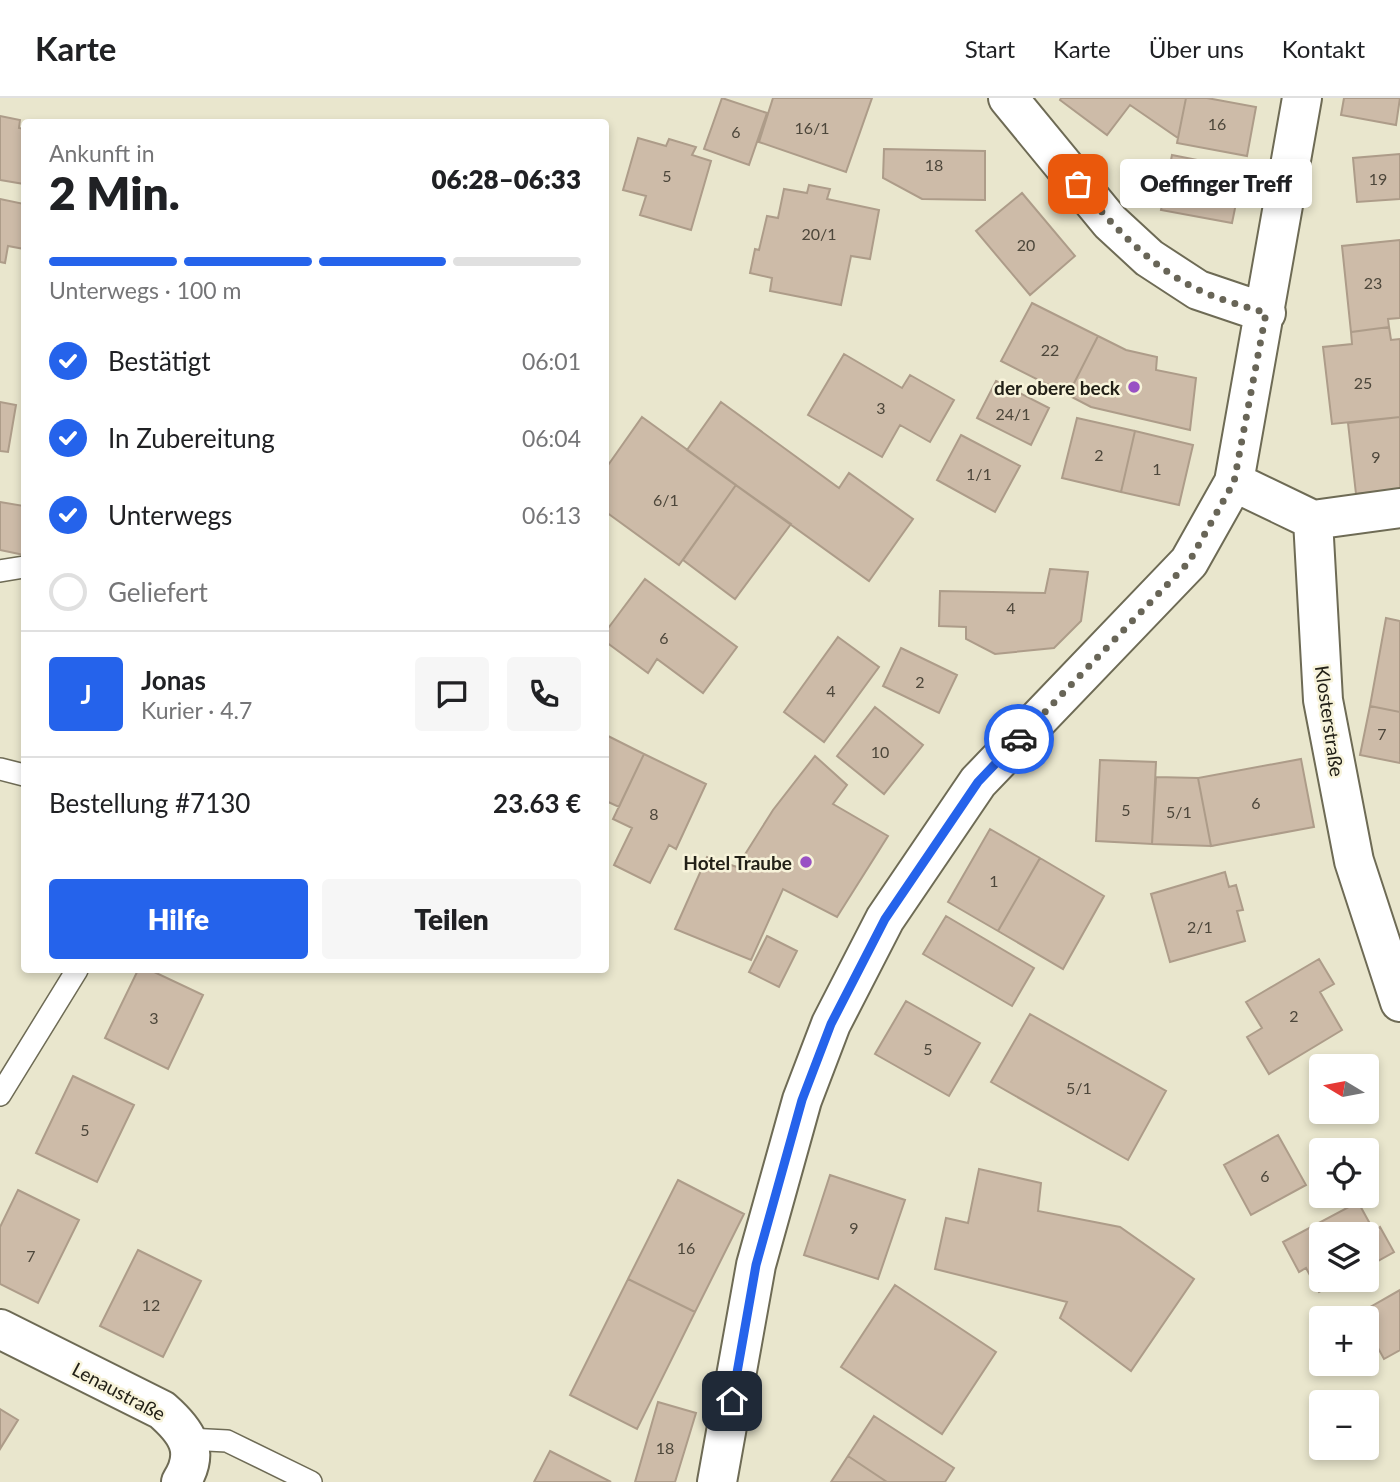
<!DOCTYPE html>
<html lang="de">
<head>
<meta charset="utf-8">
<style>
	body { margin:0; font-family:Lato,sans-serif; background:#f6f6f6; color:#202124; height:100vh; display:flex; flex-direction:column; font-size:26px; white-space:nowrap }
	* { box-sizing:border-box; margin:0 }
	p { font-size:23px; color:#757577 }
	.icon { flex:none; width:38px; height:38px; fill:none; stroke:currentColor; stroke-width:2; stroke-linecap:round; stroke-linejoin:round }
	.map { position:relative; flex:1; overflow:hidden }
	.drawer { position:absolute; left:21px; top:21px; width:588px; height:854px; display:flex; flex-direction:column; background:#fff; border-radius:7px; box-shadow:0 4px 10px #0003 }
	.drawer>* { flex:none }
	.needle { width:46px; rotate:280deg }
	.fabs { position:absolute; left:1309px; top:956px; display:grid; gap:14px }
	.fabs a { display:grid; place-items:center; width:70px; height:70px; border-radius:7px; background:#fff; box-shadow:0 4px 10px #0003; font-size:35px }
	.pin { position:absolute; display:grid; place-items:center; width:60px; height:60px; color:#fff; margin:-30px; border-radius:14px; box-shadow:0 4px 10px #0006 }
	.courier { position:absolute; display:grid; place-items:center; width:70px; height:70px; margin:-35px; border:5px solid #2563eb; border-radius:50%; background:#fff; color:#222; box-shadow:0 2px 9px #0007 }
	.bubble { position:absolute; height:49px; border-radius:7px; background:#fff; box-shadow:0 4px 10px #0003; font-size:23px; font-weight:800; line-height:49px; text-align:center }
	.headline em { font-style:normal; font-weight:800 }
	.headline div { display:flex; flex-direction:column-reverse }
	.headline { display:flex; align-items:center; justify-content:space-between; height:119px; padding:0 28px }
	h1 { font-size:46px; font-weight:800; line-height:52px }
	.bar { display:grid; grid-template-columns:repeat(4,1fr); gap:10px 7px; align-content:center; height:84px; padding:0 28px }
	.bar i { height:9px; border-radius:5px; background:#e0e0e0 }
	.bar .current { background:#2563eb }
	.bar p { grid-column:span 4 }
	.line { display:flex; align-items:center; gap:18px; padding:0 28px; border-top:2px solid #e0e0e0 }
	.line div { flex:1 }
	.round { display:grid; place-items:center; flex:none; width:74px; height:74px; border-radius:7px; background:#f6f6f6 }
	ol { padding:0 28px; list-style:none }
	li { display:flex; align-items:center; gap:21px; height:77px }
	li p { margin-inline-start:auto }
	li .icon { padding:7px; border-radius:50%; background:#2563eb; color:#fff; stroke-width:4 }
	li:last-child { color:#757577 }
	li i { width:38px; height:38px; border:4px solid #e0e0e0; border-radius:50% }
	.action { display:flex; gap:14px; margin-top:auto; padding:14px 28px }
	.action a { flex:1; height:80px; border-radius:7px; background:#2563eb; color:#fff; font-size:28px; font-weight:800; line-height:80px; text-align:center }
	.action a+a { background:#f6f6f6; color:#202124 }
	header { display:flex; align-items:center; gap:42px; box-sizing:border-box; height:98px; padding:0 35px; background:#fff; border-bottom:2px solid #e0e0e0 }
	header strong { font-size:33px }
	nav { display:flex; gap:38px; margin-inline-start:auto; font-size:24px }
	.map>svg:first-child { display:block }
	.building { fill:#cdbba8; stroke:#ad9c89; stroke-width:2 }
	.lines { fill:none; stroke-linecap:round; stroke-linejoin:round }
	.lane-casing { stroke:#6e6b55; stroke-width:24 }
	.street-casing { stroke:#6e6b55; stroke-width:42 }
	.lane { stroke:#fff; stroke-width:21 }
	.street { stroke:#fff; stroke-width:38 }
	.done { stroke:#686557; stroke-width:7; stroke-dasharray:0 12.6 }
	.route { stroke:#2563eb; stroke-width:9 }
	.poi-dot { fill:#9951c4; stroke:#f7f3da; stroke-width:2.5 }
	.labels { text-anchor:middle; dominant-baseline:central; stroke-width:5; stroke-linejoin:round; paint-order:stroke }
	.number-label { font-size:16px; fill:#4d473b }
	.poi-label { font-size:19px; font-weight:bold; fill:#222017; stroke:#f7f3da; text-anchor:end }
	.street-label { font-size:19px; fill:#222017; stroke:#f7f3da }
</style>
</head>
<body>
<header>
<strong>Karte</strong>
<nav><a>Start</a><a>Karte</a><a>Über uns</a><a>Kontakt</a></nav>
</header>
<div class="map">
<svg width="1400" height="1384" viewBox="0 0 1400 1384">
	<rect width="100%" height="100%" fill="#e9e6cd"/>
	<!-- building -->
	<path class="building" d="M 722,0 L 767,15 L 749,67 L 704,51 Z
		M 773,0 L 872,0 L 846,74 L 759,44 Z
		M 1061,0 L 1186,0 L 1178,40 L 1130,7 L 1107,37 L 1060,2 Z
		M 1186,0 L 1207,0 L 1256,9 L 1247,58 L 1177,45 Z
		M 1344,0 L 1400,0 L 1396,27 L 1341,17 Z
		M 0,18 L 20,22 L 19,30 L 24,31 L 24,86 L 0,82 Z
		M 638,40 L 666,48 L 669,41 L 696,49 L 692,57 L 711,63 L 691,132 L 640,117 L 646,98 L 623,92 Z
		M 884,51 L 985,53 L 985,102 L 922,101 L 883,80 Z
		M 1400,56 L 1400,101 L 1357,104 L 1353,60 Z
		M 1172,57 L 1243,71 L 1232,125 L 1161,112 Z
		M 809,87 L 830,91 L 827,101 L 879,112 L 870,161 L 851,158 L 841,207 L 770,193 L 772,180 L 750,175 L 755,151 L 759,152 L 767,118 L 778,120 L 784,91 L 807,95 Z
		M 1022,95 L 1075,158 L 1030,197 L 976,133 Z
		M 0,101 L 24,106 L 24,151 L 8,148 L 5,165 L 0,164 Z
		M 1400,142 L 1400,220 L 1388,221 L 1389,229 L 1351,234 L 1342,148 Z
		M 1032,205 L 1098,238 L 1068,297 L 1001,263 Z
		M 1389,229 L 1391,242 L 1400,241 L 1400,319 L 1332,326 L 1323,249 L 1352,246 L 1351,234 Z
		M 1098,238 L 1126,252 L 1157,259 L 1156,272 L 1196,280 L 1190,332 L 1091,309 L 1068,297 Z
		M 844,256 L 902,290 L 910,277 L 954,302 L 930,344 L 900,327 L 882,359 L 808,317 Z
		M 996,283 L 1049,310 L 1031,347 L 977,320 Z
		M 0,304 L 16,307 L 8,354 L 0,353 Z
		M 721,304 L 839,390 L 849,375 L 913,421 L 869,483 L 687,352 Z
		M 642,319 L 736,387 L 679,467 L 606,414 L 606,370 Z
		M 1400,319 L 1400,391 L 1356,396 L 1348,325 Z
		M 1077,320 L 1135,333 L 1121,394 L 1062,380 Z
		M 1135,333 L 1193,347 L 1179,407 L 1121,394 Z
		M 961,337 L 1020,368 L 995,414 L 937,382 Z
		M 736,387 L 791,426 L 735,501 L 683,462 Z
		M 0,404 L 24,408 L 24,457 L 0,452 Z
		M 1050,471 L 1088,474 L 1081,523 L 1054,550 L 995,556 L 966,541 L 966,529 L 939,528 L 940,493 L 1045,495 Z
		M 645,481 L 737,549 L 703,595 L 657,561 L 648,575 L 606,544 L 606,533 Z
		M 1386,520 L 1400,523 L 1400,614 L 1370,608 Z
		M 838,539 L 879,569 L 824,644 L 784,614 Z
		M 901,550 L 957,577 L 939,615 L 883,588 Z
		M 1370,608 L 1400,614 L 1400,665 L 1360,657 Z
		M 875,609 L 923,647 L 884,696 L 837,658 Z
		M 606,637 L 644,656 L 619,709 L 606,703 Z
		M 644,656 L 706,686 L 676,751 L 669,747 L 650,785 L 614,767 L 632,730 L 613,721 Z
		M 815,658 L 847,687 L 833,706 L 888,738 L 837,819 L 783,791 L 751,862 L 675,831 L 707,759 L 737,769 L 773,712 Z
		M 1301,661 L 1314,729 L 1211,748 L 1198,680 Z
		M 1100,662 L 1156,664 L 1152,746 L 1096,743 Z
		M 1156,679 L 1198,680 L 1211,748 L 1152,746 Z
		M 990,731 L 1040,760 L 998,833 L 948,804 Z
		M 1040,760 L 1104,798 L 1063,871 L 998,833 Z
		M 1225,774 L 1229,789 L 1236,787 L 1243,812 L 1237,813 L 1245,843 L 1170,864 L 1151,796 Z
		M 946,818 L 1034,870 L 1012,908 L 923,856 Z
		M 767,838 L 797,853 L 779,889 L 749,874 Z
		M 1319,861 L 1334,886 L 1320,894 L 1342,932 L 1269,976 L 1247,939 L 1262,930 L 1246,904 Z
		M 138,872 L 150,872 L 203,897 L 168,971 L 105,940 Z
		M 906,903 L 980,945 L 949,998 L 875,956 Z
		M 1030,916 L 1166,993 L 1128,1062 L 991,984 Z
		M 73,978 L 134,1007 L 97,1084 L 36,1055 Z
		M 1278,1037 L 1306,1087 L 1251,1117 L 1224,1067 Z
		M 979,1071 L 1041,1085 L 1038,1113 L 1120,1129 L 1194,1181 L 1131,1273 L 1060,1220 L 1067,1204 L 935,1171 L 946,1120 L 968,1125 Z
		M 830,1077 L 905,1102 L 878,1181 L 804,1157 Z
		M 678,1082 L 744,1116 L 695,1214 L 628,1181 Z
		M 18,1092 L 79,1122 L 38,1205 L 0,1186 L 0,1129 Z
		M 1358,1104 L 1374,1133 L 1380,1129 L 1394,1154 L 1367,1169 L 1367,1136 L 1321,1136 L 1321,1181 L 1344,1181 L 1319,1194 L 1306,1170 L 1299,1174 L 1283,1144 Z
		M 138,1152 L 201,1183 L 163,1259 L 100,1228 Z
		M 628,1181 L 695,1214 L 637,1331 L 570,1297 Z
		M 895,1187 L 996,1254 L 942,1336 L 841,1269 Z
		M 1400,1192 L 1400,1252 L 1384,1261 L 1367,1230 L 1367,1220 L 1361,1220 L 1358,1216 Z
		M 658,1304 L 696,1315 L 675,1384 L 635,1384 Z
		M 0,1311 L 18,1322 L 0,1351 Z
		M 874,1318 L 954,1370 L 945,1384 L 887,1384 L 848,1358 Z
		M 550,1353 L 611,1384 L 534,1384 Z
		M 848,1358 L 887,1384 L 831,1384 Z"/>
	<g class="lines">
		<defs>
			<path id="lane" d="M 0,473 L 24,469
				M 0,671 L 24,677
				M 0,997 L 77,872
				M 188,1341 L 227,1343 L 311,1384"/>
			<path id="street" d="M 1008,0 L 1110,124 L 1149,160 L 1198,192 L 1266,215
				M 1234,384 L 1313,422 L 1323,602 L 1354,763 L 1400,904
				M 1313,422 L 1400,410
				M 0,1231 L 162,1312 C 186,1333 201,1353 181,1384
				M 717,1384 L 756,1167 L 802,1002 L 831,926 L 885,821 L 978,684 L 1189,464 L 1234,384 L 1302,0"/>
		</defs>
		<!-- lane casing -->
		<use href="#lane" class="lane-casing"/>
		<!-- street casing -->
		<use href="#street" class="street-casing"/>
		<!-- lane -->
		<use href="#lane" class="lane"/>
		<!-- street -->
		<use href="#street" class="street"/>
	</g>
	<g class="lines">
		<!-- done -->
		<path class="done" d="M 1019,641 L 1189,464 L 1234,384 L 1266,215 C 1244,208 1220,202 1199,192 C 1150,169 1112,127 1078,86"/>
		<!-- route -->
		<path class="route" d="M 732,1303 L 756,1167 L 802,1002 L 831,926 L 885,821 L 978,684 L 1019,641"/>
	</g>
	<!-- markers -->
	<g class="poi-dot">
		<circle cx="1134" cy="289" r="7"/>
		<circle cx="806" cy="764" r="7"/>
	</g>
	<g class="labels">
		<!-- number labels -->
		<g class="number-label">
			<text x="1217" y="25">16</text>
			<text x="812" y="29">16/1</text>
			<text x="736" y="33">6</text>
			<text x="934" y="66">18</text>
			<text x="667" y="77">5</text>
			<text x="1378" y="80">19</text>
			<text x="819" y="135">20/1</text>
			<text x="1026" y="146">20</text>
			<text x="1373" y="184">23</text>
			<text x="1050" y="251">22</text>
			<text x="1363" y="284">25</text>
			<text x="881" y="309">3</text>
			<text x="1013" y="315">24/1</text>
			<text x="1099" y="356">2</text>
			<text x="1376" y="358">9</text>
			<text x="1157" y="370">1</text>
			<text x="979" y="375">1/1</text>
			<text x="666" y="401">6/1</text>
			<text x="1011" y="509">4</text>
			<text x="664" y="539">6</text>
			<text x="920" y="583">2</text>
			<text x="831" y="592">4</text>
			<text x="1382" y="635">7</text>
			<text x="880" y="653">10</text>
			<text x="1256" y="704">6</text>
			<text x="1126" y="711">5</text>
			<text x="1179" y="713">5/1</text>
			<text x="654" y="715">8</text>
			<text x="994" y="782">1</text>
			<text x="1200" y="828">2/1</text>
			<text x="1294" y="917">2</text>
			<text x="154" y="919">3</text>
			<text x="928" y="950">5</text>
			<text x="1079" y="989">5/1</text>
			<text x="85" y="1031">5</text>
			<text x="1265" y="1077">6</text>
			<text x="854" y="1129">9</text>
			<text x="686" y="1149">16</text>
			<text x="31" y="1157">7</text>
			<text x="151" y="1206">12</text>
			<text x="665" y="1349">18</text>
		</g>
		<!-- poi labels -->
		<g class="poi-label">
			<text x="1120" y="289">der obere beck</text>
			<text x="792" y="764">Hotel Traube</text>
		</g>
		<!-- street labels -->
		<g class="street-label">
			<text transform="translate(1330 623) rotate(82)">Klosterstraße</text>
			<text transform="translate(119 1293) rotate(28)">Lenaustraße</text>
		</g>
	</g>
</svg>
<div class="fabs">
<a><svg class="needle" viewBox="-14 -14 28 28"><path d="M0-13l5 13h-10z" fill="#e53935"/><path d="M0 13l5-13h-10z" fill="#757577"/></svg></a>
<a><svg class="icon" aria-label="locate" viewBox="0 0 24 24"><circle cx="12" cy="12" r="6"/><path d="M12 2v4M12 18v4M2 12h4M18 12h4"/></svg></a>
<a><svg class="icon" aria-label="layers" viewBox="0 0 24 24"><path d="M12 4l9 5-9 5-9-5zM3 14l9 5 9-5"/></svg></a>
<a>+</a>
<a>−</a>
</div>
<div class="pin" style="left:1078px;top:86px;background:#ea580c"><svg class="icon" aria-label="bag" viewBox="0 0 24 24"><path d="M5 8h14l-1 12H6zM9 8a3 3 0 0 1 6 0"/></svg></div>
<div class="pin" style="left:732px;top:1303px;background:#1f2937"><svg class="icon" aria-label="home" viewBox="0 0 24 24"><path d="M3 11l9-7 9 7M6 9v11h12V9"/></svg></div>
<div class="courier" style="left:1019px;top:641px"><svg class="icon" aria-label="car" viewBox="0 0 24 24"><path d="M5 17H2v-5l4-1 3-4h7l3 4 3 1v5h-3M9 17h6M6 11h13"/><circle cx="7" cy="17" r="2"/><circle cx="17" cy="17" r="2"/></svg></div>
<div class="bubble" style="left:1120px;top:61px;width:192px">Oeffinger Treff</div>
<section class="drawer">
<div class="headline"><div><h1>2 Min.</h1><p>Ankunft in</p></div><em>06:28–06:33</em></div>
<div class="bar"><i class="current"></i><i class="current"></i><i class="current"></i><i></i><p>Unterwegs · 100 m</p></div>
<ol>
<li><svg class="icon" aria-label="check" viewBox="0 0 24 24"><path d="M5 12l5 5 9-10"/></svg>Bestätigt<p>06:01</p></li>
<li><svg class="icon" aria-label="check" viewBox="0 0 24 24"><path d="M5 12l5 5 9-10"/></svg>In Zubereitung<p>06:04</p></li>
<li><svg class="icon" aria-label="check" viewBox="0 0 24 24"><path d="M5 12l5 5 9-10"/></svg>Unterwegs<p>06:13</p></li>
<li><i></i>Geliefert</li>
</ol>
<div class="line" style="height:126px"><b class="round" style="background:#2563eb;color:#fff">J</b><div><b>Jonas</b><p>Kurier · 4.7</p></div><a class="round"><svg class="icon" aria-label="chat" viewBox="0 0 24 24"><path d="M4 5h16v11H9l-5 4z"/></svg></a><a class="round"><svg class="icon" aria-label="phone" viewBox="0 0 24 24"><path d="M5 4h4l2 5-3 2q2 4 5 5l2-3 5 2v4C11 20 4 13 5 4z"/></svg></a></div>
<div class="line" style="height:91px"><div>Bestellung #7130</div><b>23.63 €</b></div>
<div class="action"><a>Hilfe</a><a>Teilen</a></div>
</section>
</div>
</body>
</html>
